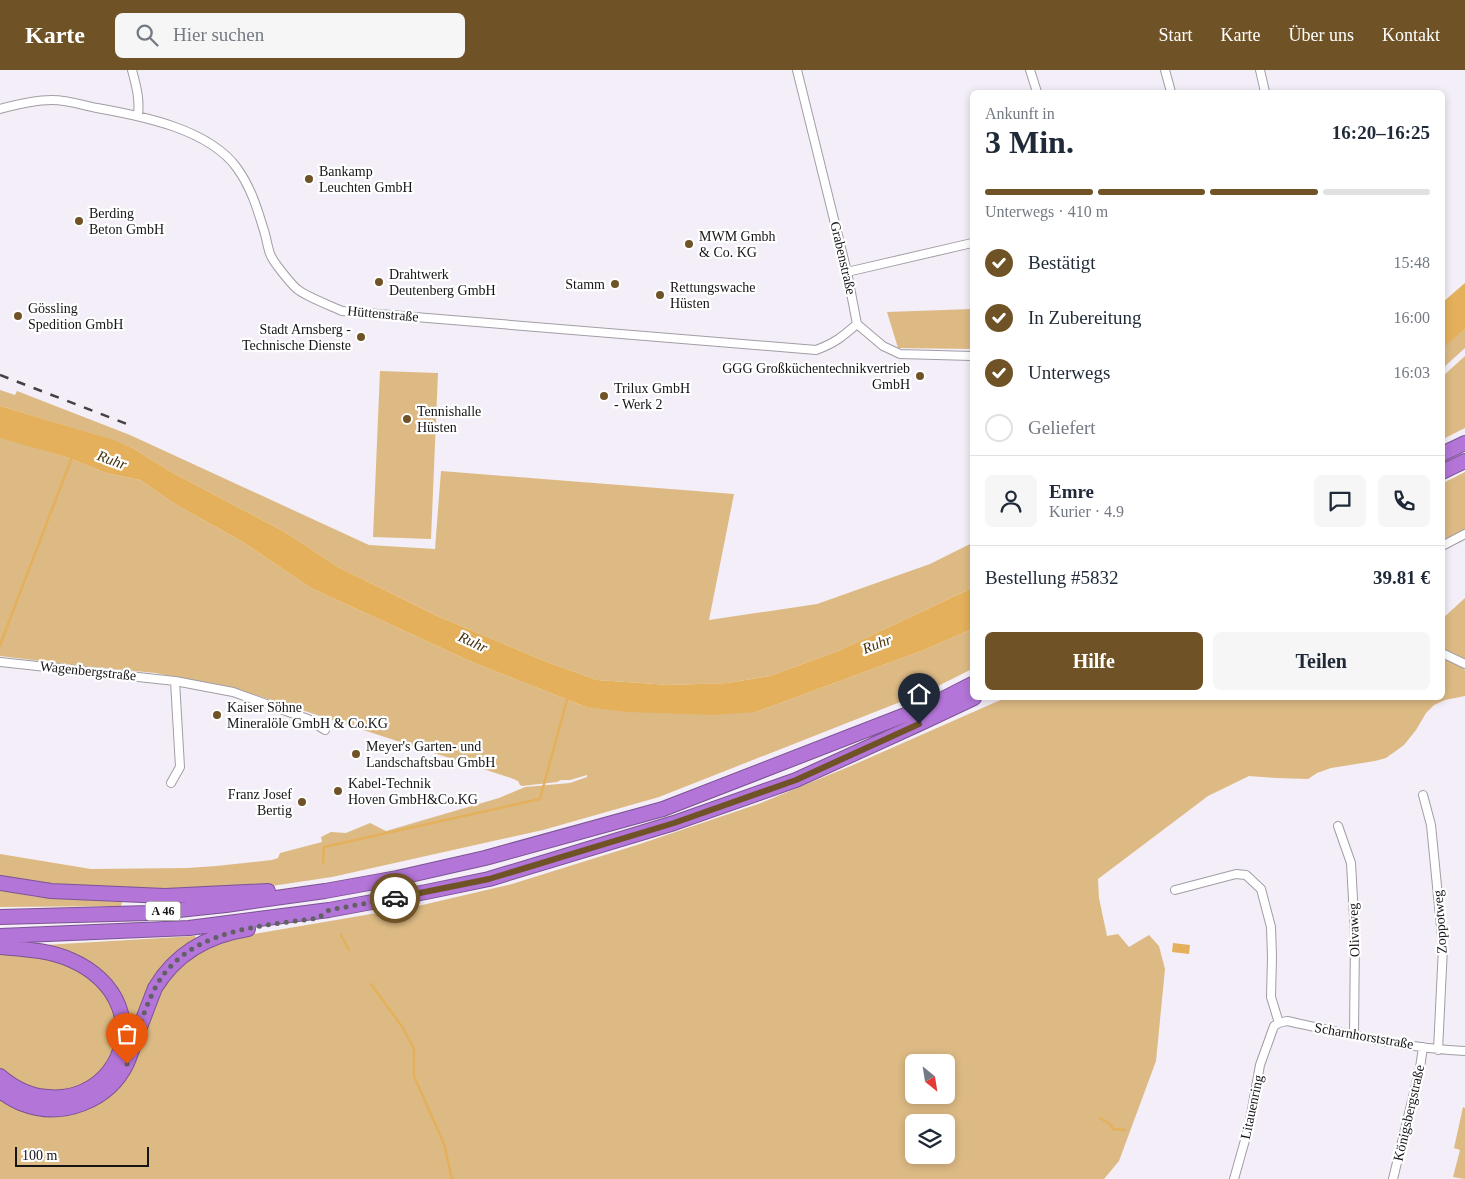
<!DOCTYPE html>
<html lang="de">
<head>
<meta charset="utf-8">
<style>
	body { margin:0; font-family:Georgia,serif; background:#f6f6f7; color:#1f2937; height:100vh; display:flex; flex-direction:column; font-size:19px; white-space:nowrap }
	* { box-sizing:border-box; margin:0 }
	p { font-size:16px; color:#747a83 }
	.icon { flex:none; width:28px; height:28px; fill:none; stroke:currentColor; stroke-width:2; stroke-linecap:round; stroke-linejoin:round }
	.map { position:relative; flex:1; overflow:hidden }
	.side { position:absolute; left:970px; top:20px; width:475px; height:610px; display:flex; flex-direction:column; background:#fff; border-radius:8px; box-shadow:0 2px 8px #0003 }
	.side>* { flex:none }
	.needle { width:32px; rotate:150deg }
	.controls { position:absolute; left:905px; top:984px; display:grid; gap:10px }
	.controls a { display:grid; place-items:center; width:50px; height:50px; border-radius:8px; background:#fff; box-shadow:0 2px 8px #0003; font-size:25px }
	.scale { position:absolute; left:15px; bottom:12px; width:134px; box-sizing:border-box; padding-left:5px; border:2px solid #161417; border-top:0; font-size:14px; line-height:18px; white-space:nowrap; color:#161417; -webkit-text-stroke:4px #fff; paint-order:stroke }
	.pin { position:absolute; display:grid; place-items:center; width:42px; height:42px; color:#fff; margin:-51px -21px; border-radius:50% 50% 50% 0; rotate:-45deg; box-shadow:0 0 5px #0007 }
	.pin .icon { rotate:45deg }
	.courier { position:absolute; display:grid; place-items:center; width:50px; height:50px; margin:-25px; border:4px solid #6f5326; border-radius:50%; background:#fff; color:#222; box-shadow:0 1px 6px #0007 }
	.head em { font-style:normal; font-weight:600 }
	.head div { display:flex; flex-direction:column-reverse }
	.head { display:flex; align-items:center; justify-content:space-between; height:85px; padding:0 15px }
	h1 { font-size:32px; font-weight:600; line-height:38px }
	.bar { display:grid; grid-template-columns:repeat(4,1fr); gap:8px 5px; align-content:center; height:60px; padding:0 15px }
	.bar i { height:6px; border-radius:4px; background:#e0e1e3 }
	.bar .on { background:#6f5326 }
	.bar p { grid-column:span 4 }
	.line { display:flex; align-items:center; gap:12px; padding:0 15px; border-top:1px solid #e0e1e3 }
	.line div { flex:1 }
	.round { display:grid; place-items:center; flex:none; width:52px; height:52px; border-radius:8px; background:#f6f6f7 }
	ol { padding:0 15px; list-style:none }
	li { display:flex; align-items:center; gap:15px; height:55px }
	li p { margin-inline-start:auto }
	li .icon { padding:5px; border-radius:50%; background:#6f5326; color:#fff; stroke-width:4 }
	li:last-child { color:#747a83 }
	li i { width:28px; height:28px; border:2px solid #e0e1e3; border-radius:50% }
	.primary-button { display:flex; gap:10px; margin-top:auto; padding:10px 15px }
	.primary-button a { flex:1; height:58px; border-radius:8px; background:#6f5326; color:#fff; font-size:20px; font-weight:600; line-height:58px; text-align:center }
	.primary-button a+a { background:#f6f6f7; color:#1f2937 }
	header { display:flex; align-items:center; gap:30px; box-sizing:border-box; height:70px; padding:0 25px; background:#6f5326; color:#fff }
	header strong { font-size:24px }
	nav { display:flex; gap:28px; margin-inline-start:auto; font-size:18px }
	.search { width:350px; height:45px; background:#f6f6f7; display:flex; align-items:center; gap:12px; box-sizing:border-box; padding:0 18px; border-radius:8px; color:#747a83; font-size:19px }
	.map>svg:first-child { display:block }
	.green { fill:#ddba84; fill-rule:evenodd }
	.water { fill:#e4b05b }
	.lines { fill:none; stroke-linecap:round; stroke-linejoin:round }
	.stream { stroke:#e4b05b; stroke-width:2.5 }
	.minor-casing { stroke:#a29da5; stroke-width:10 }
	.motorway-casing { stroke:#7c5394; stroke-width:16 }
	.minor { stroke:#fff; stroke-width:8 }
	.motorway { stroke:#b375d7; stroke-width:14 }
	.rail { stroke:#434145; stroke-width:2.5; stroke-dasharray:9 9; stroke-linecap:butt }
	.done { stroke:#636065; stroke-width:5; stroke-dasharray:0 9 }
	.route { stroke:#6f5326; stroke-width:6 }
	.poi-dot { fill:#6f5326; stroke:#fff; stroke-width:2 }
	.labels { text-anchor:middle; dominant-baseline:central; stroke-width:4.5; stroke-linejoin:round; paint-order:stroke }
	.shield { fill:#fff; stroke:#5c5a5d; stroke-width:1 }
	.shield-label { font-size:12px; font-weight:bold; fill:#161417 }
	.poi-label { font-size:14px; fill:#161417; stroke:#fff; text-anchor:start }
	.street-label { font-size:14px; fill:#161417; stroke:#fff }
	.water-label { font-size:15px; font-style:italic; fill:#45300a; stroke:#fff }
</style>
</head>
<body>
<header>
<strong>Karte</strong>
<div class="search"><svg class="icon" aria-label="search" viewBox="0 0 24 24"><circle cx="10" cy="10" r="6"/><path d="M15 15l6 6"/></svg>Hier suchen</div>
<nav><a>Start</a><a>Karte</a><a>Über uns</a><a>Kontakt</a></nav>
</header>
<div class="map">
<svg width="1465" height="1109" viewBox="0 0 1465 1109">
	<rect width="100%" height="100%" fill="#f3eef7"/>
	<!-- green -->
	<path class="green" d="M 972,239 L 972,279 L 898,278 L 887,242 Z
		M 1465,259 L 1465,278 L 1443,298 L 1442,278 Z
		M 1465,286 L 1465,358 L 1443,369 L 1443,306 Z
		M 380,301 L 438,303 L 431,469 L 373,467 Z
		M 0,320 L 15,325 L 17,321 L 130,365 L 369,475 L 435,479 L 441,401 L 734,424 L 709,550 L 817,534 L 930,494 L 972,473 L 972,518 L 838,581 L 770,606 L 727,613 L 669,615 L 597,610 L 547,592 L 435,545 L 338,497 L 285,462 L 173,403 L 131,377 L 110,369 L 0,336 Z
		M 0,367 L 66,387 L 106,403 L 140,410 L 178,436 L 243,472 L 311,518 L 472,592 L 586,637 L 756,642 L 924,580 L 972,559 L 972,599 L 928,621 L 659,727 L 543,760 L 332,807 L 265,817 L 172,820 L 28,812 L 0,807 L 0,784 L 91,799 L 187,798 L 216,796 L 272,790 L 278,788 L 280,783 L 322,772 L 321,767 L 331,762 L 346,763 L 370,753 L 386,761 L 499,728 L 525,717 L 570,713 L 587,707 L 587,705 L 570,710 L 561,710 L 557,712 L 522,716 L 520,715 L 518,711 L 511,708 L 243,621 L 156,603 L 72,595 L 0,586 Z
		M 1465,402 L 1465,462 L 1443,475 L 1443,413 Z
		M 1465,528 L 1465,591 L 1443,579 L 1442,549 Z
		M 1443,586 L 1452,588 L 1465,600 L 1465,626 L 1445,630 L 1434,635 L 1426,643 L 1416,660 L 1404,675 L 1386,688 L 1375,691 L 1331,698 L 1317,703 L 1308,709 L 1276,708 L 1249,706 L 1208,726 L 1098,809 L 1099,828 L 1107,866 L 1118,864 L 1129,877 L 1149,865 L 1159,876 L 1165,899 L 1156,991 L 1119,1091 L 1104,1109 L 0,1109 L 0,1011 L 5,1004 L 0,998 L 0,883 L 42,887 L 45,875 L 195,866 L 203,878 L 236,867 L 418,836 L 512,814 L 640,774 L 761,733 L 853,695 L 1005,628 L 1442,628 ZM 914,992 L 946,992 L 946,1025 L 914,1025 ZM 914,1052 L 946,1052 L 946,1085 L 914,1085 Z
		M 0,820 L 37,827 L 122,832 L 121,836 L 0,837 Z
		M 1463,1037 L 1465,1038 L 1465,1109 L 1453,1107 L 1460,1080 L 1454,1078 Z"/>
	<!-- water -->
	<path class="water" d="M 1465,213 L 1465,259 L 1443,278 L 1443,232 Z
		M 0,336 L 111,369 L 131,377 L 173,403 L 285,462 L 338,497 L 435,545 L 547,592 L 597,610 L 669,615 L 727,613 L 770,606 L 838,581 L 972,518 L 972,559 L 924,580 L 756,642 L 714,645 L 627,642 L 586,637 L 472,592 L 311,518 L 243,472 L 178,436 L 140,410 L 106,403 L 66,387 L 0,368 Z
		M 1173,873 L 1190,875 L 1189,884 L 1172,882 Z"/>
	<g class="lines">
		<!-- stream -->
		<path class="stream" d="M 0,575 L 72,387
			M 323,793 L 324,777 L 540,729 L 568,626
			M 341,865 L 349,880
			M 371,914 L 403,958 L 414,979 L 414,1006 L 444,1074 L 452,1109
			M 1100,1048 L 1110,1054 L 1113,1059 L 1125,1060"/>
		<defs>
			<path id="minor" d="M 132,0 C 136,15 140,29 138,45
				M 797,0 L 847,202 L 857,254 L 883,276 L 900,284 L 972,286
				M 1030,0 L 1037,22
				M 1165,0 L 1171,22
				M 1260,0 L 1265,22
				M 0,39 C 18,34 34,30 52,30 C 68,30 82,35 97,38 C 142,46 209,59 237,98 C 252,119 258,141 265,164 C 267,171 268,180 271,186 C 274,193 292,215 297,219 C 305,226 331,236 342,241 L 816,280 C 835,273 842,267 857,254
				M 847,202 L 972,173
				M 1442,476 L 1465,464
				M 1442,583 L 1465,594
				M 0,592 L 175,611 L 233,622 L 308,649 L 325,660
				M 171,713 L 180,697 L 175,611
				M 1423,725 L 1431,755 L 1443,877 L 1438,980
				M 1338,756 L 1351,793 L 1355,865 L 1354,966
				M 1175,820 L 1236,804 L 1246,805 L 1261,819 L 1271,857 L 1272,887 L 1271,927 L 1279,953
				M 1234,1109 L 1249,1056 L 1260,995 L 1274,956 L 1279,953 L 1287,951 C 1346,964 1405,978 1465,981
				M 1393,1109 L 1420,998 L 1423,977"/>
			<path id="motorway" d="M 1442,384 L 1465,373
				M 1442,402 L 1465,391
				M 0,813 L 51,821 L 165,826 L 268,821
				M 0,847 L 150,843 L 226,835 L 325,821 L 397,808 L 485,788 L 663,739 L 931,635 L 972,614
				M 0,866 L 189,858 L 329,840 L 426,822 L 489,809 L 674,753 L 796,710 L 919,654 L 974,628
				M 0,877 C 23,879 49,880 71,890 C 92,899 111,915 119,937 C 136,985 98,1032 48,1027 C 30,1026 14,1018 0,1006
				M 0,1021 C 7,1026 15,1031 23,1034 C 62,1049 109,1031 127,993 C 131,984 134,974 137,965 C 143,949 149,934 155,918 C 176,883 209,865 248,859"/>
		</defs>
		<!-- minor casing -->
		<use href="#minor" class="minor-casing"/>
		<!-- motorway casing -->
		<use href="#motorway" class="motorway-casing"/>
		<!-- minor -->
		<use href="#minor" class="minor"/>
		<!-- motorway -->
		<use href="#motorway" class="motorway"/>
		<!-- rail -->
		<path class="rail" d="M 0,305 L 132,356"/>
	</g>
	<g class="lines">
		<!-- done -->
		<path class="done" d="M 127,994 C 136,967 146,931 161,908 C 196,858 264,856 318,848 L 329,840 L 395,828"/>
		<!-- route -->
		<path class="route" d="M 395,828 L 489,809 L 674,753 L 796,710 L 919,654"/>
	</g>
	<!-- markers -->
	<g class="poi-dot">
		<circle cx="309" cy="109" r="5"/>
		<circle cx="79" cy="151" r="5"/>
		<circle cx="689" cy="174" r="5"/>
		<circle cx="379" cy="212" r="5"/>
		<circle cx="615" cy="214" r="5"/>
		<circle cx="660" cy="225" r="5"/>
		<circle cx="18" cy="246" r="5"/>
		<circle cx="361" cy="267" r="5"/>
		<circle cx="920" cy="306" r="5"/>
		<circle cx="604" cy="326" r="5"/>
		<circle cx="407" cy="349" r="5"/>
		<circle cx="217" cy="645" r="5"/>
		<circle cx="356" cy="684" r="5"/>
		<circle cx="338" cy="721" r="5"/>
		<circle cx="302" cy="732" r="5"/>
	</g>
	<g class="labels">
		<!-- shield labels -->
		<rect class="shield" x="145.5" y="831.5" width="35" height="19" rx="4"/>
		<g class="shield-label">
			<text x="163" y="841">A 46</text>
		</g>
		<!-- poi labels -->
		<g class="poi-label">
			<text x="319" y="101">Bankamp<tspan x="319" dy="16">Leuchten GmbH</tspan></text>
			<text x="89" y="143">Berding<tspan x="89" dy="16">Beton GmbH</tspan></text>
			<text x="699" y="166">MWM Gmbh<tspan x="699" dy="16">&amp; Co. KG</tspan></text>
			<text x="389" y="204">Drahtwerk<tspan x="389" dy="16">Deutenberg GmbH</tspan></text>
			<text x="605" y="214" text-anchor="end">Stamm</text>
			<text x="670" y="217">Rettungswache<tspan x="670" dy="16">Hüsten</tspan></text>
			<text x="28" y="238">Gössling<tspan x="28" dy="16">Spedition GmbH</tspan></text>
			<text x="351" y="259" text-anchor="end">Stadt Arnsberg -<tspan x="351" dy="16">Technische Dienste</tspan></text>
			<text x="910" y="298" text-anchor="end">GGG Großküchentechnikvertrieb<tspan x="910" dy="16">GmbH</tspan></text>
			<text x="614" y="318">Trilux GmbH<tspan x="614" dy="16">- Werk 2</tspan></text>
			<text x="417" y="341">Tennishalle<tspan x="417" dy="16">Hüsten</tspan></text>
			<text x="227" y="637">Kaiser Söhne<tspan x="227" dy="16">Mineralöle GmbH &amp; Co.KG</tspan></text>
			<text x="366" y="676">Meyer's Garten- und<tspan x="366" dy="16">Landschaftsbau GmbH</tspan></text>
			<text x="348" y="713">Kabel-Technik<tspan x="348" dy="16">Hoven GmbH&amp;Co.KG</tspan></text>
			<text x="292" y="724" text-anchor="end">Franz Josef<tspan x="292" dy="16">Bertig</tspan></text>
		</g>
		<!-- street labels -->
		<g class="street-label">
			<text transform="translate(843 188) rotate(77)">Grabenstraße</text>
			<text transform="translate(383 244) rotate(5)">Hüttenstraße</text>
			<text transform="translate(88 601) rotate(6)">Wagenbergstraße</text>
			<text transform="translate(1440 852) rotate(-94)">Zoppotweg</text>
			<text transform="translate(1354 860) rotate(-92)">Olivaweg</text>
			<text transform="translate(1364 966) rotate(10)">Scharnhorststraße</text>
			<text transform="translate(1252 1037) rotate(-78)">Litauenring</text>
			<text transform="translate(1409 1043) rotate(-77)">Königsbergstraße</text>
		</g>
		<!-- water labels -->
		<g class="water-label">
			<text transform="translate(112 390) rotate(20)">Ruhr</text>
			<text transform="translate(473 572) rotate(25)">Ruhr</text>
			<text transform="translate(877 574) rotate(-21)">Ruhr</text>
		</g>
	</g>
</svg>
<div class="controls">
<a><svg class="needle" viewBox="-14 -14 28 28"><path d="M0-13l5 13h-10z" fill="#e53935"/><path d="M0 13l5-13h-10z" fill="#747a83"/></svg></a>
<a><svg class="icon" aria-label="layers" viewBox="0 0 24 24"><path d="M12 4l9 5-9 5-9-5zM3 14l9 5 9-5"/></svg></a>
</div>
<div class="scale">100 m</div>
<div class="pin" style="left:127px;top:994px;background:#ea580c"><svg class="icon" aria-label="bag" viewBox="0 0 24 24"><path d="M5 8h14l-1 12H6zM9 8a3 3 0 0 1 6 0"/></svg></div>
<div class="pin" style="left:919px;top:654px;background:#1f2937"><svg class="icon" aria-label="home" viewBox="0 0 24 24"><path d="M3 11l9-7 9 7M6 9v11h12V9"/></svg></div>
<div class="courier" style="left:395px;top:828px"><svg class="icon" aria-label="car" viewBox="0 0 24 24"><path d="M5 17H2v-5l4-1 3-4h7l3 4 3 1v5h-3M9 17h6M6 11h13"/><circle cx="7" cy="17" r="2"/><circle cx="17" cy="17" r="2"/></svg></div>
<section class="side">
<div class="head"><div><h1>3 Min.</h1><p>Ankunft in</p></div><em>16:20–16:25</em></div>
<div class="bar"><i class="on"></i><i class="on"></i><i class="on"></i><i></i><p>Unterwegs · 410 m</p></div>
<ol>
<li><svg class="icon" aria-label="check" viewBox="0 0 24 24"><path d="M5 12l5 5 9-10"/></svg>Bestätigt<p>15:48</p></li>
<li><svg class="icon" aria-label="check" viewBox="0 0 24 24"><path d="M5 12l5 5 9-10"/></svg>In Zubereitung<p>16:00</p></li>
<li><svg class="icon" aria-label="check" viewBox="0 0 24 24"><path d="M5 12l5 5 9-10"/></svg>Unterwegs<p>16:03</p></li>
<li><i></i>Geliefert</li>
</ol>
<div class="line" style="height:90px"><a class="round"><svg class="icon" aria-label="person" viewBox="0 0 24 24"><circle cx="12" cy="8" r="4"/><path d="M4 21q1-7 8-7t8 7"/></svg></a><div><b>Emre</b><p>Kurier · 4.9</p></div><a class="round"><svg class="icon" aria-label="chat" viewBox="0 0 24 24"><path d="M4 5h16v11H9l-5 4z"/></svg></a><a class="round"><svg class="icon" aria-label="phone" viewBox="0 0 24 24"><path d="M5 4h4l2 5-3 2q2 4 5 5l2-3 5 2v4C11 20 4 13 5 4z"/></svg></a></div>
<div class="line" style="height:65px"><div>Bestellung #5832</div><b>39.81 €</b></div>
<div class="primary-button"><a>Hilfe</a><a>Teilen</a></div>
</section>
</div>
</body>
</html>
